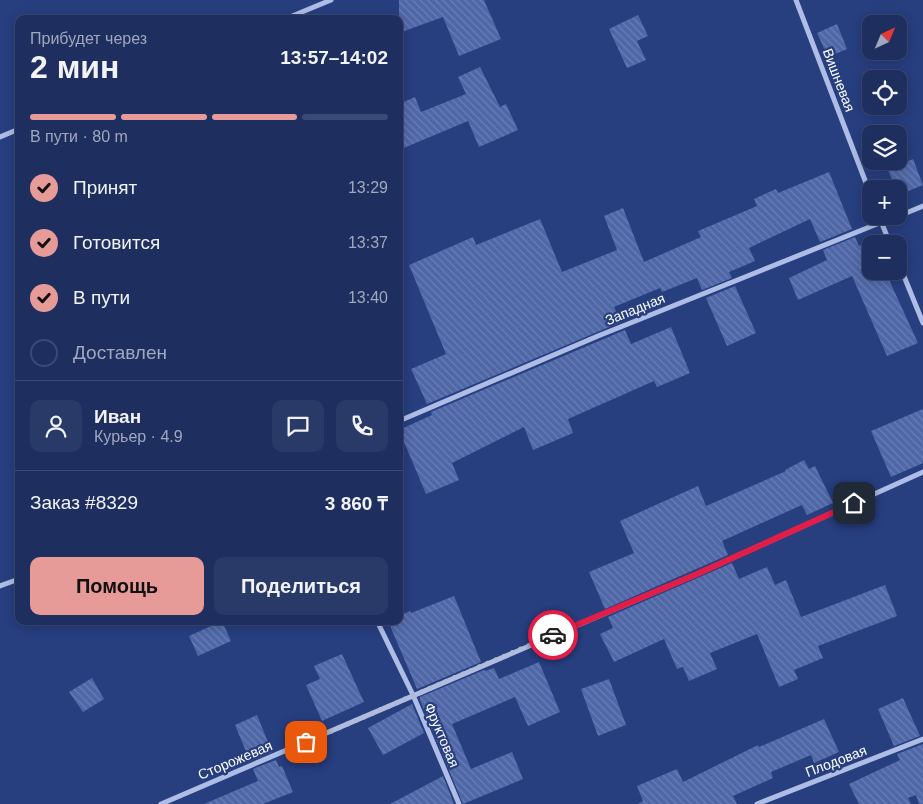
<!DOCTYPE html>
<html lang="ru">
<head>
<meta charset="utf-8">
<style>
	body { margin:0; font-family:Arial,sans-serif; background:#2a3a68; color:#f1f3f6; height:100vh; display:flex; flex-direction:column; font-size:19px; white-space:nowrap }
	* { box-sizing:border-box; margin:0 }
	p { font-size:16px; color:#a0a8bd }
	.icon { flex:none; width:28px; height:28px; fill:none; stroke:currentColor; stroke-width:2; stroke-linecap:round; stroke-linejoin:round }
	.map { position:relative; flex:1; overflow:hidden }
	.sheet { position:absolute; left:15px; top:15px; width:388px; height:610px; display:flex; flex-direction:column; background:#1d2e5f; border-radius:10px; box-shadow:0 2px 12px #0003,0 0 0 1px #3b4a74 }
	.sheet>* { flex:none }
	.needle { width:32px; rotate:44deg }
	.controls { position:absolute; left:862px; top:15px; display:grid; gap:10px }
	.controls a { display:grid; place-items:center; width:45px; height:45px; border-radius:10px; background:#1d2e5f; box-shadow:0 2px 12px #0003,0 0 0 1px #3b4a74; font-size:25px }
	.pin { position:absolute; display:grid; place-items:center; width:42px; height:42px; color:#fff; margin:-21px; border-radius:10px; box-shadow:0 2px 8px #0006 }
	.courier { position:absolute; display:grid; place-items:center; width:50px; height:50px; margin:-25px; border:4px solid #e11d48; border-radius:50%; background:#fff; color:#222; box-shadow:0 1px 6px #0007 }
	.head em { font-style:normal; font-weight:700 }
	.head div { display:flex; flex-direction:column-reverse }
	.head { display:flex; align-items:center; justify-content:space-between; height:85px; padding:0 15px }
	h1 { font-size:32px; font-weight:700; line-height:38px }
	.bar { display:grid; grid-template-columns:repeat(4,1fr); gap:8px 5px; align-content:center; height:60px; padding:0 15px }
	.bar i { height:6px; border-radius:4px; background:#3b4a74 }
	.bar .active { background:#e69b98 }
	.bar p { grid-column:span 4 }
	.line { display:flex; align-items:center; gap:12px; padding:0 15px; border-top:1px solid #3b4a74 }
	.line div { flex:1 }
	.round { display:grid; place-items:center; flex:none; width:52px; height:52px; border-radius:10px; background:#2a3a68 }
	ol { padding:0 15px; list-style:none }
	li { display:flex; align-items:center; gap:15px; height:55px }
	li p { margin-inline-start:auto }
	li .icon { padding:5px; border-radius:50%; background:#e69b98; color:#111; stroke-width:4 }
	li:last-child { color:#a0a8bd }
	li i { width:28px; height:28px; border:2px solid #3b4a74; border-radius:50% }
	.action { display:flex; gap:10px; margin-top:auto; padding:10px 15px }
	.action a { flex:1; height:58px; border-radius:10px; background:#e69b98; color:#111; font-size:20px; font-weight:700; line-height:58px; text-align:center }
	.action a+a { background:#2a3a68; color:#f1f3f6 }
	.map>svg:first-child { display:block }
	.building { fill:url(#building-back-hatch) }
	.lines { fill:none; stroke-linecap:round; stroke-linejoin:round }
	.minor { stroke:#aebde5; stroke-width:5 }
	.done { stroke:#b3bbd2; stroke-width:5; stroke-dasharray:0 9 }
	.route { stroke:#e11d48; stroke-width:6 }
	.labels { text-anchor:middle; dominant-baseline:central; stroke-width:4.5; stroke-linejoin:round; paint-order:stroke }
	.street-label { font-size:14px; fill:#fff; stroke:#273e7f }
</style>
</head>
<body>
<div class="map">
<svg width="923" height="804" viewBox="0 0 923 804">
	<defs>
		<pattern id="building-back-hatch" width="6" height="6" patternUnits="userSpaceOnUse" patternTransform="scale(1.25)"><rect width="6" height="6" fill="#4f67a7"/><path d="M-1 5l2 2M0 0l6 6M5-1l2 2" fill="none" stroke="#697eb4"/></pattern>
	</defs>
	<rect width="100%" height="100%" fill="#273e7f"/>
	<!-- building -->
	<path class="building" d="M 399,0 L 484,0 L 501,39 L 459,56 L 443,17 L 399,33 Z
		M 638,15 L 648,36 L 637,41 L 646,60 L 627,68 L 609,29 Z
		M 837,24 L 847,49 L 828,57 L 817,33 Z
		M 480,67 L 500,107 L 506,104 L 518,130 L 479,147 L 468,121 L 399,150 L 399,104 L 415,97 L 421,112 L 466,94 L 458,77 Z
		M 913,159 L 923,185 L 899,195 L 899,189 L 896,189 L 888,170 Z
		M 829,172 L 852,229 L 820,242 L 810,219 L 749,248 L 755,261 L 729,272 L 732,278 L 702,290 L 697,278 L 662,292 L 660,288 L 614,307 L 621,322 L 427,404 L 411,369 L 446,354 L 409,265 L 473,237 L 476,245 L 540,219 L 562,272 L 617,250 L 604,216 L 623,208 L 644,262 L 701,237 L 698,231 L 757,206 L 754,199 L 776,189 L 778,193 Z
		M 855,237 L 859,246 L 871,241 L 873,244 L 871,244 L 871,271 L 885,271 L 918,343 L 887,356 L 852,276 L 798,300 L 789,278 L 827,260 L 823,250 Z
		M 735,286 L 756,333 L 727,346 L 706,298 Z
		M 671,327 L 690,373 L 657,387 L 654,381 L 568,419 L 573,433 L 533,450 L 524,427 L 452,463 L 459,480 L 426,494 L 399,430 L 432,415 L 431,412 L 625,330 L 631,344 Z
		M 923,409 L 923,463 L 891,477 L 871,431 Z
		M 804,460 L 809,469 L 815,466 L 833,503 L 807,515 L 802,505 L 722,541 L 728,555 L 605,609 L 589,572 L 634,553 L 620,521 L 698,486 L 706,506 L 786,471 L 785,470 Z
		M 732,563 L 739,579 L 767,567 L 775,585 L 786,580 L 801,617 L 885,585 L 897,616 L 818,646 L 823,658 L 794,670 L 798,679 L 779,687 L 757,634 L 710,653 L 717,669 L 689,681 L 683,667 L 677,669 L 664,639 L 614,662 L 600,634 L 613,628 L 608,617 Z
		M 454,596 L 481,662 L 417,689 L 388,621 L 399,621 L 399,616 L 410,611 L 411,613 Z
		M 222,621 L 231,641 L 198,656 L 189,636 Z
		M 342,654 L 364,702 L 322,721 L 306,685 L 320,679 L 314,666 Z
		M 539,662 L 560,712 L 528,726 L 515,697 L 452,724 L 471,769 L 512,752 L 523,779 L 463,804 L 420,700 L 420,697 L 484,670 L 485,671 L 494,668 L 499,679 Z
		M 92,678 L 104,699 L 83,712 L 69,692 Z
		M 609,679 L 626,725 L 598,736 L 581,689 Z
		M 903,698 L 920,736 L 894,746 L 878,709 Z
		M 412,704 L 424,733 L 383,755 L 368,728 Z
		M 257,715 L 272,752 L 250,761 L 235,725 Z
		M 824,719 L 839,752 L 814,763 L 811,755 L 771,772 L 773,778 L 733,796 L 737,804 L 638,804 L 643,801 L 637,786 L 677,769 L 683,782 L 758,745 L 759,747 Z
		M 923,744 L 923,804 L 919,804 L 916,795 L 908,798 L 911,804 L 859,804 L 849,784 L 900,760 L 897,754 Z
		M 276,760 L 279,767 L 282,766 L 293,792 L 263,804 L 204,804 L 258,781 L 253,769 Z
		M 443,776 L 454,804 L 390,804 Z"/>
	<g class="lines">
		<!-- minor -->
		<path class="minor" d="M 796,0 L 871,196
			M 285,19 L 331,0
			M 0,137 L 19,129
			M 879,216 L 890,244
			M 899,216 L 923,206
			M 899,264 L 923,323
			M 399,421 L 598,336 L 897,216
			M 0,586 L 19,579
			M 377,621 L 413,695 L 459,804
			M 161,804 L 697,574 L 923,472
			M 757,804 L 923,739"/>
	</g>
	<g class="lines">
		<!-- done -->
		<path class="done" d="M 306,742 L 553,635"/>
		<!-- route -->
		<path class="route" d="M 553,635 L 697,574 L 854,503"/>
	</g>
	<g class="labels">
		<!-- street labels -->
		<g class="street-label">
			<text transform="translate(839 80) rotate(69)">Вишневая</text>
			<text transform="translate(635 309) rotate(-22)">Западная</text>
			<text transform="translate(442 735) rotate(67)">Фруктовая</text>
			<text transform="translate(235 760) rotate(-23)">Сторожевая</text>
			<text transform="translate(836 761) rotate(-21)">Плодовая</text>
		</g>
	</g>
</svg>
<div class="controls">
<a><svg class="needle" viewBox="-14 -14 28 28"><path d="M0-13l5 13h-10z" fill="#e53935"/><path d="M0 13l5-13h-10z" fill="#a0a8bd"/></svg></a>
<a><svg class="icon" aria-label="locate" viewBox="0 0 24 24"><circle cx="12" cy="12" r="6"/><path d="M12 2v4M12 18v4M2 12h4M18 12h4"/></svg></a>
<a><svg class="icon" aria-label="layers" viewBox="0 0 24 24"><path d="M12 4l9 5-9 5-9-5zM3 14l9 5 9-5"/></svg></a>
<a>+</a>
<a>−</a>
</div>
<div class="pin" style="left:306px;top:742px;background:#ea580c"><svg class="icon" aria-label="bag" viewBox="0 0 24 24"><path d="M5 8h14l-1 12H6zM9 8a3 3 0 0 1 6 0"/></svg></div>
<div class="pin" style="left:854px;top:503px;background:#1f2937"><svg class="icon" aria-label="home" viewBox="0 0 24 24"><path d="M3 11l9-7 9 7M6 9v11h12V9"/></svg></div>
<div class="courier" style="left:553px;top:635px"><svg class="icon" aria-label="car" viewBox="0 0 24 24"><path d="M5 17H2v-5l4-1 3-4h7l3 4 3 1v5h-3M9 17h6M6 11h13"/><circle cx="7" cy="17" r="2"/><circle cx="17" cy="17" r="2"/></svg></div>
<section class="sheet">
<div class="head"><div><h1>2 мин</h1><p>Прибудет через</p></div><em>13:57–14:02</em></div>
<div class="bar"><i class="active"></i><i class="active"></i><i class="active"></i><i></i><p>В пути · 80 m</p></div>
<ol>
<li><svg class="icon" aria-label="check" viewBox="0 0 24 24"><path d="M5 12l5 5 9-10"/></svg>Принят<p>13:29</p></li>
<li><svg class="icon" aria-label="check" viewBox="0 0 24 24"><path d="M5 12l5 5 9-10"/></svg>Готовится<p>13:37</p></li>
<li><svg class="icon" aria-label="check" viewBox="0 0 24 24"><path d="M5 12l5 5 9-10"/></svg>В пути<p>13:40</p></li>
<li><i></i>Доставлен</li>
</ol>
<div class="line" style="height:90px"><a class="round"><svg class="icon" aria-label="person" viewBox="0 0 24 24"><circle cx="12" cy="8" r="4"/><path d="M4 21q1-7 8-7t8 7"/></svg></a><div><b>Иван</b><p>Курьер · 4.9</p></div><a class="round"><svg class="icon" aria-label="chat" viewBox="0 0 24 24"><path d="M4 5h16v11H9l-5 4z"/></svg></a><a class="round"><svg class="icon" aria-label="phone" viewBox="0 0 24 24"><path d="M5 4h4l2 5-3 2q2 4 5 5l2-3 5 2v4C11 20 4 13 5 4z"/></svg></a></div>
<div class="line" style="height:65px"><div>Заказ #8329</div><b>3 860 ₸</b></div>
<div class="action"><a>Помощь</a><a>Поделиться</a></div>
</section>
</div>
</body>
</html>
